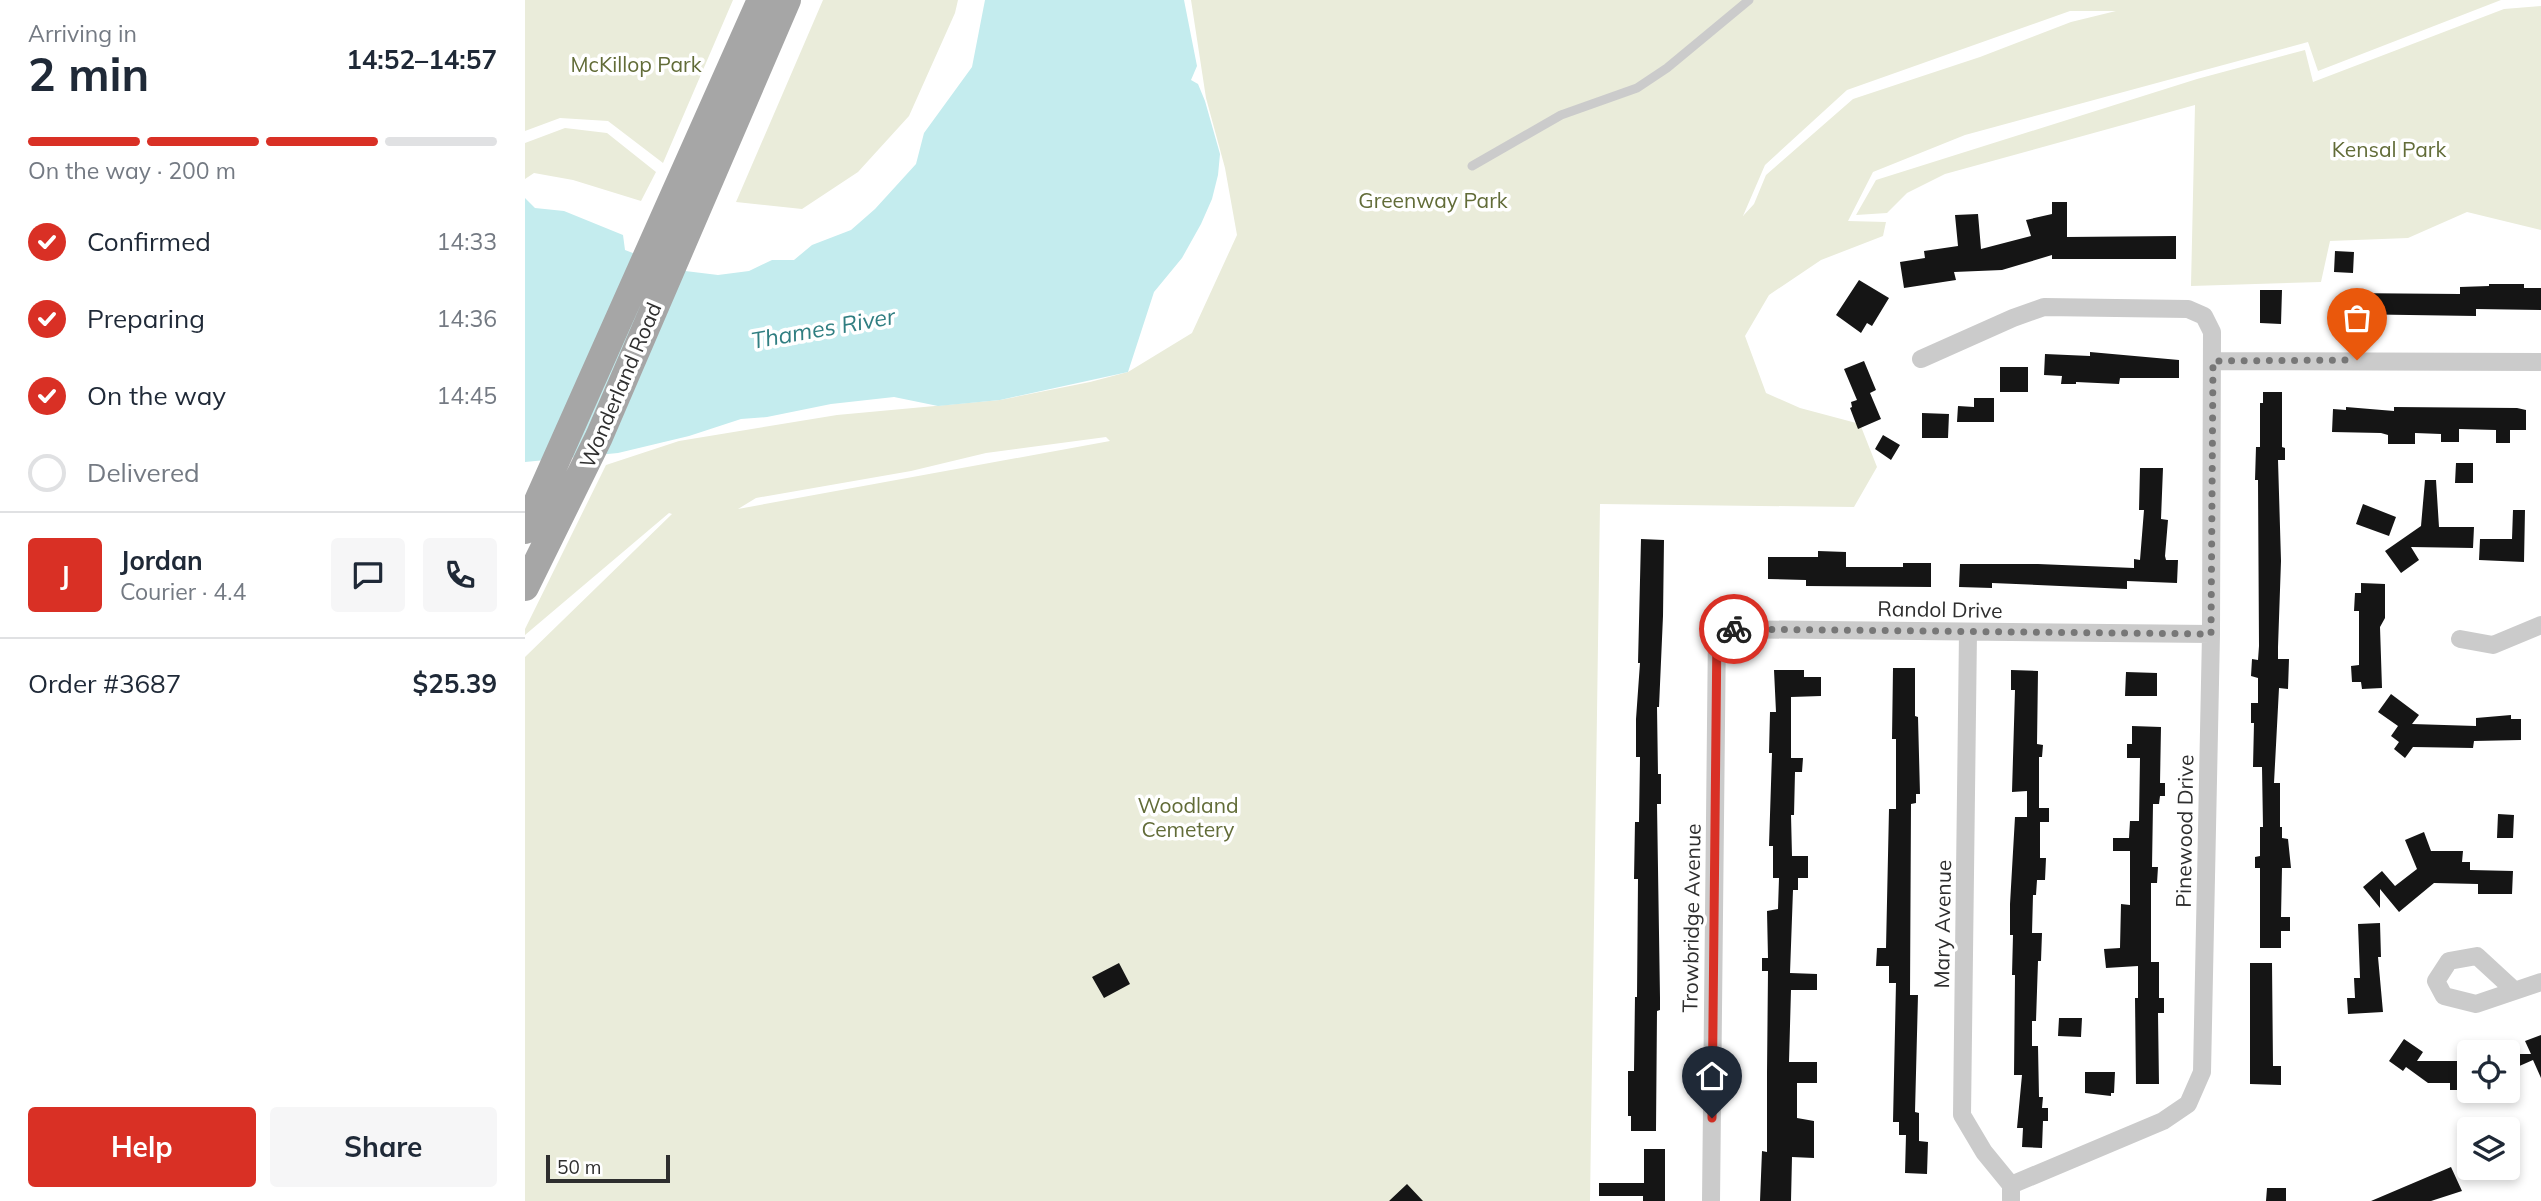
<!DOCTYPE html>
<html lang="en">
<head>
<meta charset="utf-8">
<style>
	body { margin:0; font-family:Mulish,sans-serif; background:#f6f6f7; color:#1f2937; height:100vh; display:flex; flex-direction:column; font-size:26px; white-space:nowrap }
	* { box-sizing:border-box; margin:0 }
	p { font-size:23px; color:#747a83 }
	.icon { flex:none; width:38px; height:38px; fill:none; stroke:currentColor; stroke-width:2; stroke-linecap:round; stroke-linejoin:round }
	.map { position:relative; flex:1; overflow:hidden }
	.drawer { display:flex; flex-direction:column; background:#fff; width:525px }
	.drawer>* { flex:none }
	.controls { position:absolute; left:1932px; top:1040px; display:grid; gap:14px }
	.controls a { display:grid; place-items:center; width:63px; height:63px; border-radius:7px; background:#fff; box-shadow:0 4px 10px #0003; font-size:35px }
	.scale { position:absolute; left:21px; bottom:18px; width:124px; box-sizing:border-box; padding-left:7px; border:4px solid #2e2e2e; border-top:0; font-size:19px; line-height:24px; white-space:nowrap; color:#2e2e2e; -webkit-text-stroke:5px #fff; paint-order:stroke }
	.pin { position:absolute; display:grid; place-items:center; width:60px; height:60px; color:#fff; margin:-72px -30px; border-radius:50% 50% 50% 0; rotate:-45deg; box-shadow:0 0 7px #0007 }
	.pin .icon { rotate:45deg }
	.courier { position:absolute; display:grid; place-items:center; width:70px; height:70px; margin:-35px; border:5px solid #d93025; border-radius:50%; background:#fff; color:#222; box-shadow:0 2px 9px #0007 }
	.head em { font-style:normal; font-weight:700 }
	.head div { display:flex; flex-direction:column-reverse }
	.head { display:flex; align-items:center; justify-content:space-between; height:119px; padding:0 28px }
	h1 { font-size:46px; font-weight:700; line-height:52px }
	.bar { display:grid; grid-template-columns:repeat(4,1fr); gap:10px 7px; align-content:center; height:84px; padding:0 28px }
	.bar i { height:9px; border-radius:5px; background:#e0e1e3 }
	.bar .on { background:#d93025 }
	.bar p { grid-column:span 4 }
	.line { display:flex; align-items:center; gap:18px; padding:0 28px; border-top:2px solid #e0e1e3 }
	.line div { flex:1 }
	.round { display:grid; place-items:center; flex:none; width:74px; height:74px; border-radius:7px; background:#f6f6f7 }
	ol { padding:0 28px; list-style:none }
	li { display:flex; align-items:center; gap:21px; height:77px }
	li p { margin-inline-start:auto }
	li .icon { padding:7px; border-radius:50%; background:#d93025; color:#fff; stroke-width:4 }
	li:last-child { color:#747a83 }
	li i { width:38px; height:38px; border:4px solid #e0e1e3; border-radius:50% }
	.action { display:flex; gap:14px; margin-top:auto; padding:14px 28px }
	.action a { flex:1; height:80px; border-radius:7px; background:#d93025; color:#fff; font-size:28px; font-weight:700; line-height:80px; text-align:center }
	.action a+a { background:#f6f6f7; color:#1f2937 }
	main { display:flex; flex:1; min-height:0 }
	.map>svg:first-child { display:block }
	.green { fill:#eaecda; fill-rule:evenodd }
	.water { fill:#c4ecee }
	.building { fill:#151515 }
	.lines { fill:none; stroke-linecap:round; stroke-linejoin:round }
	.lane { stroke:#cbcbcb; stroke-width:9 }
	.street { stroke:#cbcbcb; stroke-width:18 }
	.primary { stroke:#a6a6a6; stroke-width:28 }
	.done { stroke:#777; stroke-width:7; stroke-dasharray:0 12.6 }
	.route { stroke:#d93025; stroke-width:9 }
	.labels { text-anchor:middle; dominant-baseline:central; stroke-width:7; stroke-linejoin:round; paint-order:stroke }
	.park-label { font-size:21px; fill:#626c38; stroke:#fff }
	.street-label { font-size:21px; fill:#2e2e2e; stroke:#fff }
	.water-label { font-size:23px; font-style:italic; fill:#307e81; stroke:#fff }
</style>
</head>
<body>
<main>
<section class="drawer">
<div class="head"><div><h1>2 min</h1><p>Arriving in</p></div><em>14:52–14:57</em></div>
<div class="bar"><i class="on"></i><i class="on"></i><i class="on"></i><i></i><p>On the way · 200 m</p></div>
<ol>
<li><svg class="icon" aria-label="check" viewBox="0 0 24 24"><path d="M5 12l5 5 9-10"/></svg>Confirmed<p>14:33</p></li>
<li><svg class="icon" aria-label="check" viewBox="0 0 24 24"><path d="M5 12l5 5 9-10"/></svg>Preparing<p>14:36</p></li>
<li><svg class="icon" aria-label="check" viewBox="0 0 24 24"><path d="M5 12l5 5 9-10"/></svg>On the way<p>14:45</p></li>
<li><i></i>Delivered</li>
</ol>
<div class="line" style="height:126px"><b class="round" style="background:#d93025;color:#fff">J</b><div><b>Jordan</b><p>Courier · 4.4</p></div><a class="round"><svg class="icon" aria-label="chat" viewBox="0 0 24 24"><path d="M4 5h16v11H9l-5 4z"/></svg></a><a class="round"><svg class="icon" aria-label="phone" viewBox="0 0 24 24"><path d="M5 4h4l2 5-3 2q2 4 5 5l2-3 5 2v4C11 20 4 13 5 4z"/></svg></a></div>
<div class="line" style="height:91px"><div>Order #3687</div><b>$25.39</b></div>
<div class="action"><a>Help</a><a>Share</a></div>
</section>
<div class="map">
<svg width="2016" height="1201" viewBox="0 0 2016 1201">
	<rect width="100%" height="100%" fill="#fff"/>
	<!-- green -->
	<path class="green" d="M 0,0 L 208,0 L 138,163 L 83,121 L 35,118 L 0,131 Z
		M 298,0 L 433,0 L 430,13 L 384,116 L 333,172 L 277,209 L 211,202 Z
		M 666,0 L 1976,0 L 1793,71 L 1783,42 L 1440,135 L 1348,172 L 1323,221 L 1361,222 L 1358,236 L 1296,260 L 1244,295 L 1220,336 L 1241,393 L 1275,408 L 1335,424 L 1352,467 L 1329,507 L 1075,504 L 1065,1201 L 0,1201 L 0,657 L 147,514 L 144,513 L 0,635 L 0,629 L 81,465 L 154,441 L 312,415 L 475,400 L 565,382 L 603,372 L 667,333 L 712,235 L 700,168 L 681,98 ZM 1545,11 L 1591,11 L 1546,22 L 1455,57 L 1328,99 L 1241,175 L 1229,204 L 1218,216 L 1240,165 L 1322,90 ZM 581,437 L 585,441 L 213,509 L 231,498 L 386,471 L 461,453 Z
		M 2016,6 L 2016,230 L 1942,212 L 1883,238 L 1805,241 L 1796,282 L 1666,286 L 1670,105 L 1420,174 L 1382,193 L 1362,213 L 1331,215 L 1351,180 L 1672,79 L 1780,50 L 1788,82 L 1979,9 Z
		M 40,128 L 82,133 L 131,172 L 116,201 L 48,180 L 9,173 L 0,179 L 0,143 Z"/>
	<!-- water -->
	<path class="water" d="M 460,0 L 659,0 L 672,66 L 666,80 L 673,84 L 680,101 L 695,154 L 693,175 L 687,199 L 676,224 L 657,258 L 629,292 L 603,372 L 475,400 L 413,406 L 369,397 L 306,404 L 242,417 L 216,419 L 164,436 L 93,453 L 0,462 L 0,198 L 10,208 L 39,211 L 98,235 L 100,250 L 152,270 L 193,275 L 224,271 L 247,260 L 269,260 L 287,245 L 326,230 L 350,209 L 391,164 L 399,133 L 447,67 Z"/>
	<!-- building -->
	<path class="building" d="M 1527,202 L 1542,202 L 1542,237 L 1651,236 L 1651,259 L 1527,259 L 1527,255 L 1477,270 L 1429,272 L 1431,280 L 1379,288 L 1375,262 L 1400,258 L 1399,251 L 1433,246 L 1430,215 L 1453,214 L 1456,249 L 1506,236 L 1501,220 L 1527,214 Z
		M 1810,251 L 1829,252 L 1828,273 L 1809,272 Z
		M 1334,280 L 1364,298 L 1347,326 L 1342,323 L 1336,333 L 1311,315 Z
		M 1964,284 L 1999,284 L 1999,288 L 2016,288 L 2016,310 L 1951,309 L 1951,316 L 1818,314 L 1818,293 L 1935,294 L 1935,287 L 1964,286 Z
		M 1735,290 L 1757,290 L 1756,324 L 1735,323 Z
		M 1565,352 L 1654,360 L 1654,378 L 1595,378 L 1594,384 L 1551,382 L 1551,384 L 1536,384 L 1537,376 L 1519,375 L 1520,354 L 1565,356 Z
		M 1339,361 L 1351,390 L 1345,393 L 1356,419 L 1333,429 L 1325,408 L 1327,407 L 1326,402 L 1332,400 L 1319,369 Z
		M 1475,367 L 1503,367 L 1503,392 L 1475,392 Z
		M 1738,392 L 1757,392 L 1757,447 L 1760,448 L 1760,460 L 1753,460 L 1756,561 L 1753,647 L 1753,659 L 1764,659 L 1763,689 L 1754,688 L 1749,783 L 1755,783 L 1755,827 L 1757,827 L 1757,838 L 1763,839 L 1766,868 L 1757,868 L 1756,917 L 1765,917 L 1765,931 L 1756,931 L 1756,948 L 1735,948 L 1735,868 L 1730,868 L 1730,857 L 1735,856 L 1735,827 L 1738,827 L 1737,767 L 1728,767 L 1729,723 L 1726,723 L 1726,703 L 1733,703 L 1733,678 L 1726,676 L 1727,659 L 1733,660 L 1734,646 L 1733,480 L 1730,480 L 1731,447 L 1735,447 L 1735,403 L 1738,403 Z
		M 1449,398 L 1469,398 L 1469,422 L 1432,422 L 1433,406 L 1449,407 Z
		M 1821,407 L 1869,411 L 1869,407 L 1992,408 L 2001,410 L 2001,430 L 1985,430 L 1985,443 L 1971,443 L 1971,430 L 1934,429 L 1934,442 L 1916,442 L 1916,434 L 1890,433 L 1890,444 L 1863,444 L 1863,435 L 1856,433 L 1807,432 L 1808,409 L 1821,410 Z
		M 1397,413 L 1424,414 L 1423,438 L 1397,438 Z
		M 1358,435 L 1375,445 L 1366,460 L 1350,449 Z
		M 1931,463 L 1948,463 L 1948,483 L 1930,483 Z
		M 1615,468 L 1638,468 L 1636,519 L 1643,520 L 1640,556 L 1641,560 L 1653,560 L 1652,583 L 1602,581 L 1602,589 L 1467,583 L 1467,588 L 1434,587 L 1435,564 L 1513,564 L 1609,568 L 1609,559 L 1615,560 L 1619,510 L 1614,510 Z
		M 1900,480 L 1911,480 L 1914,527 L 1949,527 L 1948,548 L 1886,547 L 1894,560 L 1876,573 L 1860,551 L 1896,526 Z
		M 1838,504 L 1871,517 L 1864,536 L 1831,524 Z
		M 1988,510 L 2000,510 L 1999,562 L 1954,560 L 1955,539 L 1987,539 Z
		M 1116,539 L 1139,540 L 1138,616 L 1134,707 L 1132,707 L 1133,774 L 1136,774 L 1136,804 L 1132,804 L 1135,998 L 1135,1010 L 1132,1011 L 1131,1131 L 1106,1131 L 1106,1116 L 1103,1116 L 1103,1071 L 1109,1071 L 1110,997 L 1112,997 L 1113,879 L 1109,879 L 1110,822 L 1114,822 L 1115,757 L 1111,757 L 1111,719 L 1115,663 L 1113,663 Z
		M 1293,551 L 1321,552 L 1321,567 L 1378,567 L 1378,563 L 1406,563 L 1406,587 L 1281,586 L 1281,580 L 1243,579 L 1243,557 L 1293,557 Z
		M 1836,583 L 1860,584 L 1860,618 L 1855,627 L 1857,688 L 1837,689 L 1836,682 L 1827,682 L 1826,666 L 1834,665 L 1834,611 L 1829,611 L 1830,593 L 1836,593 Z
		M 1368,668 L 1390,668 L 1390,716 L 1393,717 L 1395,794 L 1391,794 L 1391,803 L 1386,804 L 1385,995 L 1393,995 L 1390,1112 L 1394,1113 L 1394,1141 L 1403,1142 L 1402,1174 L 1380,1173 L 1381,1135 L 1374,1135 L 1374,1122 L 1368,1122 L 1371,983 L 1364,983 L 1364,966 L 1351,966 L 1352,948 L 1361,948 L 1364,809 L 1371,809 L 1371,739 L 1367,739 Z
		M 1249,670 L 1279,670 L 1279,677 L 1296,677 L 1296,696 L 1266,697 L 1266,758 L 1278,758 L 1277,772 L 1270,772 L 1269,815 L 1266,815 L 1267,856 L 1283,856 L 1283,878 L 1273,878 L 1273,890 L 1268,890 L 1265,973 L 1292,974 L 1292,990 L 1266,990 L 1264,1062 L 1292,1062 L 1292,1083 L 1272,1083 L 1272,1118 L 1289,1121 L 1289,1158 L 1267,1157 L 1266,1201 L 1235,1201 L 1237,1151 L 1242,1152 L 1242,1073 L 1243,971 L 1237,971 L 1237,958 L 1243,958 L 1242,911 L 1253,909 L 1254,878 L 1248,878 L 1248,846 L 1244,846 L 1247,753 L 1244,753 L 1245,712 L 1251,712 Z
		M 1486,670 L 1513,671 L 1512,744 L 1518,745 L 1517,757 L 1514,757 L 1514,808 L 1524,808 L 1524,822 L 1515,822 L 1515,858 L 1521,858 L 1520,880 L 1512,880 L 1511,895 L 1508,895 L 1507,933 L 1517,933 L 1516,961 L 1513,961 L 1511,1021 L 1507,1021 L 1507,1046 L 1513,1046 L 1514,1097 L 1518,1097 L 1517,1108 L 1523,1108 L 1523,1121 L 1518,1121 L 1517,1148 L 1497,1147 L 1498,1128 L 1492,1128 L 1497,1075 L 1489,1075 L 1490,975 L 1487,975 L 1488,935 L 1485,935 L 1485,904 L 1490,817 L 1502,817 L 1502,791 L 1487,792 L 1490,690 L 1486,690 Z
		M 1601,672 L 1632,673 L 1632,696 L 1600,696 Z
		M 1866,694 L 1894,715 L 1887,724 L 1951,726 L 1951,718 L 1986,715 L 1986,719 L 1996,719 L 1996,740 L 1949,741 L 1948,748 L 1888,747 L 1880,758 L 1869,749 L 1874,742 L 1866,736 L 1873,726 L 1853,712 Z
		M 1607,726 L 1636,727 L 1635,783 L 1640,783 L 1640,796 L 1635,796 L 1634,804 L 1628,804 L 1627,867 L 1633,867 L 1632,883 L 1626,883 L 1626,962 L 1634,962 L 1634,998 L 1639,998 L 1639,1013 L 1633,1013 L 1634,1084 L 1611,1084 L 1610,998 L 1613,998 L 1613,966 L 1581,968 L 1579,949 L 1595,948 L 1596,904 L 1605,905 L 1605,851 L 1588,851 L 1588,838 L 1604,838 L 1605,821 L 1614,821 L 1615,758 L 1602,758 L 1602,744 L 1607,744 Z
		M 1973,814 L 1989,815 L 1988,838 L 1972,838 Z
		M 1899,832 L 1906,851 L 1938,851 L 1937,862 L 1945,862 L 1945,870 L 1988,871 L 1987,894 L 1953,894 L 1953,884 L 1909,883 L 1874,912 L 1855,889 L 1855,908 L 1838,887 L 1857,871 L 1870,886 L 1892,869 L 1880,840 Z
		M 1855,923 L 1856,957 L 1853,957 L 1858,1012 L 1823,1014 L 1822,998 L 1830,998 L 1829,978 L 1835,978 L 1833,924 Z
		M 594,963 L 605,984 L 579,998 L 567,977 Z
		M 1725,963 L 1747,963 L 1748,1066 L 1756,1066 L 1756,1085 L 1725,1084 Z
		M 1534,1018 L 1557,1018 L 1556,1037 L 1533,1036 Z
		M 2016,1035 L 2016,1078 L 2008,1060 L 1983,1071 L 1983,1054 L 2006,1054 L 2000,1041 Z
		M 1879,1039 L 1898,1052 L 1892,1061 L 1943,1061 L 1943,1083 L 1939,1083 L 1939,1090 L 1925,1090 L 1925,1083 L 1903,1083 L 1881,1067 L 1878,1071 L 1864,1061 Z
		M 1560,1072 L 1590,1072 L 1589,1093 L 1586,1093 L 1586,1096 L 1560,1093 Z
		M 1119,1149 L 1140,1149 L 1140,1201 L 1118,1201 L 1118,1196 L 1074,1196 L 1074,1183 L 1119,1183 Z
		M 1926,1167 L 1937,1191 L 1906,1201 L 1846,1201 Z
		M 882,1184 L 898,1201 L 864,1201 Z
		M 1742,1188 L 1761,1188 L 1761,1201 L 1741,1201 Z"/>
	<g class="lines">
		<!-- lane -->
		<path class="lane" d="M 947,166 L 1036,115 L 1112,88 L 1142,68 L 1224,0"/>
		<!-- street -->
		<path class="street" d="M 1396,359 L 1488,318 L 1519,307 L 1663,309 L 1679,316 L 1687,332 L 1686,634 L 1677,1072 L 1663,1104 L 1638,1121 L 1486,1185
			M 1688,361 L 2016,362
			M 1443,632 L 1437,1115 L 1459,1152 L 1486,1185 L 1486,1201
			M 1935,639 L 1968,645 L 2016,625
			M 1990,991 L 1952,956 L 1924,961 L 1911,981 L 1919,996 L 1951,1004 L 2016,982
			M 1186,1201 L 1192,629 L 1686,634"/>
		<!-- primary -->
		<path class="primary" d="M 0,530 L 236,0
			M 0,587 L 74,437 L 262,0"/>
	</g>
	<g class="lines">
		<!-- done -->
		<path class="done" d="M 1209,629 L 1686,634 L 1688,361 L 1832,360"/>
		<!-- route -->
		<path class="route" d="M 1187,1118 L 1192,629 L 1209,629"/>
	</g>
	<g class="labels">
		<!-- park labels -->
		<g class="park-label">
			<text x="111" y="64">McKillop Park</text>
			<text x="1864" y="149">Kensal Park</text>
			<text x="908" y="200">Greenway Park</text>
			<text x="663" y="805">Woodland<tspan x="663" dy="24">Cemetery</tspan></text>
		</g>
		<!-- street labels -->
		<g class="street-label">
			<text transform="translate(95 385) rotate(-67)">Wonderland Road</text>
			<text transform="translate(1415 609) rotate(1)">Randol Drive</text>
			<text transform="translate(1659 831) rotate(-89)">Pinewood Drive</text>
			<text transform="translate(1166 918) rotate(-89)">Trowbridge Avenue</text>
			<text transform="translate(1417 924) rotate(-89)">Mary Avenue</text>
		</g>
		<!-- water labels -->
		<g class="water-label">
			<text transform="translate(298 328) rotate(-10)">Thames River</text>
		</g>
	</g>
</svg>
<div class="controls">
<a><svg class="icon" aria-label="locate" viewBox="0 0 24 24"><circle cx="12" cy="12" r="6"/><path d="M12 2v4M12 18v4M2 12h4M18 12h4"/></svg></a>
<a><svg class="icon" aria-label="layers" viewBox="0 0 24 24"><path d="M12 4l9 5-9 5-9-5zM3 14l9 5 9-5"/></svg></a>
</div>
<div class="scale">50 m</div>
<div class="pin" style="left:1832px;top:360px;background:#ea580c"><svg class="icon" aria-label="bag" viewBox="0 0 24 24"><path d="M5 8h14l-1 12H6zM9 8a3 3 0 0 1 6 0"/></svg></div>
<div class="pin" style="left:1187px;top:1118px;background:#1f2937"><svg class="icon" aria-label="home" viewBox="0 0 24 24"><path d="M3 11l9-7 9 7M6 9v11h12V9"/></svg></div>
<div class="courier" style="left:1209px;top:629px"><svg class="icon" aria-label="bike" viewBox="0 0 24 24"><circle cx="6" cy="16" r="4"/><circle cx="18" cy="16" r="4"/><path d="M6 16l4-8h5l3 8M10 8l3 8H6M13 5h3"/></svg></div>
</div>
</main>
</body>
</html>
